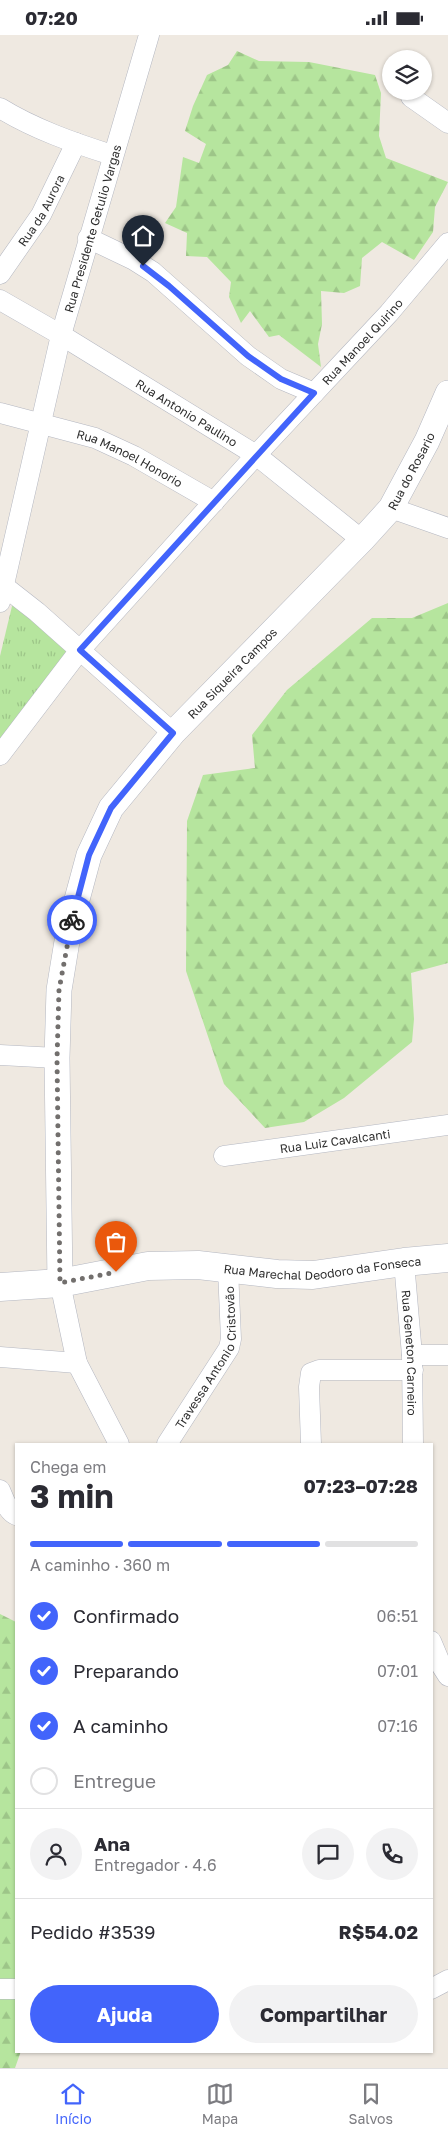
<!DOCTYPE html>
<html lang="pt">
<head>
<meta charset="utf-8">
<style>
	body { margin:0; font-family:"Golos Text",sans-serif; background:#f2f2f3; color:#2b2b33; height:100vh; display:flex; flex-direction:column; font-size:19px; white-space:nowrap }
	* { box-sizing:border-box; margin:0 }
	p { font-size:16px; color:#7c7c81 }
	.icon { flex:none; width:28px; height:28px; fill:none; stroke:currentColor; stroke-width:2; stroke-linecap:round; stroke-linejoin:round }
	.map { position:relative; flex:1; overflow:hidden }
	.side { position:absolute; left:15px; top:1408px; width:418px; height:610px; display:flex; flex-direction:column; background:#fff; border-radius:0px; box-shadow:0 1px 4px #0004 }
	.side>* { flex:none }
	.controls { position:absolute; left:382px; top:15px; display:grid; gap:10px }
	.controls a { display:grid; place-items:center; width:50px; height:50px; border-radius:50%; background:#fff; box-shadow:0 1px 4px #0004; font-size:25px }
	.pin { position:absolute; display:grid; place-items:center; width:42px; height:42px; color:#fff; margin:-51px -21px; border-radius:50% 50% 50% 0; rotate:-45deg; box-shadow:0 0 5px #0007 }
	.pin .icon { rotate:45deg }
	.courier { position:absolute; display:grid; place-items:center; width:50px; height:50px; margin:-25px; border:4px solid #4264fb; border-radius:50%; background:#fff; color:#222; box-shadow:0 1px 6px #0007 }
	.headline em { font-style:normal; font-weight:700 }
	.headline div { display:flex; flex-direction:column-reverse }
	.headline { display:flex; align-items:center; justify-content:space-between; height:85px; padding:0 15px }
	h1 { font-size:32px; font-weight:700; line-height:38px }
	.bar { display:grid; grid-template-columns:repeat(4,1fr); gap:8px 5px; align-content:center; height:60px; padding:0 15px }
	.bar i { height:6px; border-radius:4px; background:#e1e1e2 }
	.bar .on { background:#4264fb }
	.bar p { grid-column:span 4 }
	.line { display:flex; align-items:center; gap:12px; padding:0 15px; border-top:1px solid #e1e1e2 }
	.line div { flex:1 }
	.round { display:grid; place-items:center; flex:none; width:52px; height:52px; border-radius:26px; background:#f2f2f3 }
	ol { padding:0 15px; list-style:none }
	li { display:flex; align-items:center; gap:15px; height:55px }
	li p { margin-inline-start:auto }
	li .icon { padding:5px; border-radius:50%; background:#4264fb; color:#fff; stroke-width:4 }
	li:last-child { color:#7c7c81 }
	li i { width:28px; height:28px; border:2px solid #e1e1e2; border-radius:50% }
	.cta { display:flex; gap:10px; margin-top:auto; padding:10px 15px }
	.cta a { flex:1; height:58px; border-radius:30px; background:#4264fb; color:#fff; font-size:20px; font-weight:700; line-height:58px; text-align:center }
	.cta a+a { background:#f2f2f3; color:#2b2b33 }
	.status { display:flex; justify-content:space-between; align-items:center; height:35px; padding:0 25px; background:#fff; direction:ltr }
	.status svg { height:14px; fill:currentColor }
	.tab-bar { display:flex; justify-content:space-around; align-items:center; height:70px; border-top:1px solid #e1e1e2; background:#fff; font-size:14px; color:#7c7c81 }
	.tab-bar a { display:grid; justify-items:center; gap:2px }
	.tab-bar .on { color:#4264fb }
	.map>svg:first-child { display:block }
	.forest { fill:url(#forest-firs) }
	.park { fill:url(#park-tufts) }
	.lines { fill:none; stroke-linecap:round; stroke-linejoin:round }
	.minor-casing { stroke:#b4b7c1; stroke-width:21 }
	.tertiary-casing { stroke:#b4b7c1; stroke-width:26 }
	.secondary-casing { stroke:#b4b7c1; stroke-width:29 }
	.minor { stroke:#fff; stroke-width:20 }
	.tertiary { stroke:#fff; stroke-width:25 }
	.secondary { stroke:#fff; stroke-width:28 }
	.done { stroke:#726f6d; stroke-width:5; stroke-dasharray:0 9 }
	.route { stroke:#4264fb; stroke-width:6 }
	.labels { text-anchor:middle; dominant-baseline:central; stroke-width:4; stroke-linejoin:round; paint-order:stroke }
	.street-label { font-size:12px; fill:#2e2e2e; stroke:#fff }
</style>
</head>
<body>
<div class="status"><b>07:20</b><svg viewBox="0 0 49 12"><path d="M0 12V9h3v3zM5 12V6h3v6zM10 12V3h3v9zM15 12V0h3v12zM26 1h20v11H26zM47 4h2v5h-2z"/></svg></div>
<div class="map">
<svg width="448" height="2033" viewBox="0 0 448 2033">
	<defs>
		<pattern id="forest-firs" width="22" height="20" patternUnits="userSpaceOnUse" patternTransform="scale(1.25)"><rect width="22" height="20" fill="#b6e59e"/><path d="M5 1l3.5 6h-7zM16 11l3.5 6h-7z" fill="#9dc588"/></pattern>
		<pattern id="park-tufts" width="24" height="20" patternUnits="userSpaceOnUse" patternTransform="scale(1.25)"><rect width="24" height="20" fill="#b6e59e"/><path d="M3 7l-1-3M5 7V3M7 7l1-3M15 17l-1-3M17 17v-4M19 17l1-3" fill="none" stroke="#9dc588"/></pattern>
	</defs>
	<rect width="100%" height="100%" fill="#efe9e1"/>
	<!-- forest -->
	<path class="forest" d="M 237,16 L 259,26 L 309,27 L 375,40 L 381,58 L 379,101 L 386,123 L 448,147 L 435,172 L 433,197 L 414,225 L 382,207 L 362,223 L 360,251 L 344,258 L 321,256 L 322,289 L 318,309 L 321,332 L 279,300 L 269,302 L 250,276 L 241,288 L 229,262 L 231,247 L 207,222 L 186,221 L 187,198 L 165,188 L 176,172 L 183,122 L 199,128 L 206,109 L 185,96 L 193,71 L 207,40 L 228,30 Z
		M 448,568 L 448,928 L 411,938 L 414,984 L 412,1007 L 344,1063 L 304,1087 L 265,1093 L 224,1049 L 186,936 L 187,786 L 203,740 L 255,733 L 252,700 L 287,655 L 372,583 L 412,583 Z
		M 0,1579 L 16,1587 L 16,2016 L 21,2016 L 15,2033 L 0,2033 Z"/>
	<!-- park -->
	<path class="park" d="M 13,567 L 69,619 L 0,707 L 0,621 Z"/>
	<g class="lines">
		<defs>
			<g id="minor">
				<path d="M 411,62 L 448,88"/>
				<path d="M 0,73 C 34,94 74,108 112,120"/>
				<path d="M 88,203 L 134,225 L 153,237 L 248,321 L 281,344 L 314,358"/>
				<path id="s1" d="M 0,239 L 41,180 L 76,108"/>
				<path id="s2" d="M 0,265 L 61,300 L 256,420 L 362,505"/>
				<path id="s3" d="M 0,378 L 95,403 L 134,421 L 214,467"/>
				<path d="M 391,473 L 448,493"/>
				<path d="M 0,548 L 37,577 L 173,698"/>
				<path id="s4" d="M 0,567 L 61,300 L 149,0"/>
				<path id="s5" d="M 0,720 L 80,615 L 256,420 L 389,278 L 448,208"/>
				<path d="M 0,1020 L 57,1023"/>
				<path id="s6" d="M 224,1121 L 448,1090"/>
				<path id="s7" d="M 404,1227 L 412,1320 L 413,1409"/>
				<path d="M 60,1248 L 77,1328 L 119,1409"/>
				<path d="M 412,1320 L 448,1320"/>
				<path d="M 0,1322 L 77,1328"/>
				<path id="s8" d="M 167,1409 L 229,1313 L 231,1304 L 228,1234"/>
				<path d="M 311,1409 L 309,1352 L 311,1338 L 319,1335 L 413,1335"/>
				<path d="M 0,1455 C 4,1464 7,1476 16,1480"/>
				<path d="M 431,1606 L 441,1630 L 448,1641"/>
				<path d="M 0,1954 L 16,1954"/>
				<path d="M 431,1954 L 448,1945"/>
			</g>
			<g id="tertiary">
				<path id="s9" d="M 60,1248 L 57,1023 L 59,955 L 69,894 L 89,820 L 111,773 L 173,698 L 362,505 L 391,473 L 427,406 L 448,358"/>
			</g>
			<g id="secondary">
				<path id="s10" d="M 0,1252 L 60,1248 L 148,1231 L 198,1230 L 277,1239 L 313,1240 L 404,1227 L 448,1223"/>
			</g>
		</defs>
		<!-- minor casing -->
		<use href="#minor" class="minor-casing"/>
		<!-- tertiary casing -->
		<use href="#tertiary" class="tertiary-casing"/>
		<!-- secondary casing -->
		<use href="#secondary" class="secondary-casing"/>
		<!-- minor -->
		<use href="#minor" class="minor"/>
		<!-- tertiary -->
		<use href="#tertiary" class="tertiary"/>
		<!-- secondary -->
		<use href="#secondary" class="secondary"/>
	</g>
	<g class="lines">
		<!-- done -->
		<path class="done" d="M 72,885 L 59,955 L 57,1024 L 60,1248 L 116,1237"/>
		<!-- route -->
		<path class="route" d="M 72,885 L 89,820 L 111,773 L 173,698 L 80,615 L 314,358 L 281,344 L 248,321 L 169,251 L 143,231"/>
	</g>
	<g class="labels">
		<!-- street labels -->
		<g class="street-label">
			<text stroke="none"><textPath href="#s1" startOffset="76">Rua da Aurora</textPath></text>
			<text stroke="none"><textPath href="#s4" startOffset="385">Rua Presidente Getulio Vargas</textPath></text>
			<text stroke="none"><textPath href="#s5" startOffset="550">Rua Manoel Quirino</textPath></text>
			<text stroke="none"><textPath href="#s2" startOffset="218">Rua Antonio Paulino</textPath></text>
			<text stroke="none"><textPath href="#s3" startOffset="138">Rua Manoel Honorio</textPath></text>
			<text stroke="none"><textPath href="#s9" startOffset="936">Rua do Rosario</textPath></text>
			<text stroke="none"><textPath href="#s9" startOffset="665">Rua Siqueira Campos</textPath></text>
			<text stroke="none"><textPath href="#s6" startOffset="112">Rua Luiz Cavalcanti</textPath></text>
			<text stroke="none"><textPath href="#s10" startOffset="325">Rua Marechal Deodoro da Fonseca</textPath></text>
			<text stroke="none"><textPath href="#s7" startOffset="91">Rua Geneton Carneiro</textPath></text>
			<text stroke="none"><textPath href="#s8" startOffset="98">Travessa Antonio Cristovão</textPath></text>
		</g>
	</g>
</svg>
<div class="controls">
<a><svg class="icon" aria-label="layers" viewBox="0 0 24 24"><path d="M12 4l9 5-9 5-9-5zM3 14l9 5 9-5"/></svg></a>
</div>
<div class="pin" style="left:116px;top:1237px;background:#ea580c"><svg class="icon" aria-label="bag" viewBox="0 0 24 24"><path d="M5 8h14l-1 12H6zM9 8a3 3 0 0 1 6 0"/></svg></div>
<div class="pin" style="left:143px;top:231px;background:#1f2937"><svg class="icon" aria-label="home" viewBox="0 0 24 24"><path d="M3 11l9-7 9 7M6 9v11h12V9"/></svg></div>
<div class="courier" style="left:72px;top:885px"><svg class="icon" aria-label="bike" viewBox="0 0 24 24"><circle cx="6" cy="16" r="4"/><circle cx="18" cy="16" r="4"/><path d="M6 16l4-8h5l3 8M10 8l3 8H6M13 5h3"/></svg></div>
<section class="side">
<div class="headline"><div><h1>3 min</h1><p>Chega em</p></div><em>07:23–07:28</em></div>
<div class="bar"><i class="on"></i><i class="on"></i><i class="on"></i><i></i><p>A caminho · 360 m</p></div>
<ol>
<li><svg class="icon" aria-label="check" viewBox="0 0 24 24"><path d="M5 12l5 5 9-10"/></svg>Confirmado<p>06:51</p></li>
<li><svg class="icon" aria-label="check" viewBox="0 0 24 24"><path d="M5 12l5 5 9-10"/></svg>Preparando<p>07:01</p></li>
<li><svg class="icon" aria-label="check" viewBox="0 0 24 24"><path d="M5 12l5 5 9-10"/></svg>A caminho<p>07:16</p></li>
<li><i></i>Entregue</li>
</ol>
<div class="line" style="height:90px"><a class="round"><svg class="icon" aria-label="person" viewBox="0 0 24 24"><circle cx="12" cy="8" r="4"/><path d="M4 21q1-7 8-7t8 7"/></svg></a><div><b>Ana</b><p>Entregador · 4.6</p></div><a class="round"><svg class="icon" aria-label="chat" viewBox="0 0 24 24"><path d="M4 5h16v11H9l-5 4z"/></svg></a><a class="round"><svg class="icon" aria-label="phone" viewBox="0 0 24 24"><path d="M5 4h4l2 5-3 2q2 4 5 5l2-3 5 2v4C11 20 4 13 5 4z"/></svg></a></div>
<div class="line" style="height:65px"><div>Pedido #3539</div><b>R$54.02</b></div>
<div class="cta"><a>Ajuda</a><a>Compartilhar</a></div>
</section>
</div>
<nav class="tab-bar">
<a class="on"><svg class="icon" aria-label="home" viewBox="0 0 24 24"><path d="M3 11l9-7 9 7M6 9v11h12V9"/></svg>Início</a>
<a><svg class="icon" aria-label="map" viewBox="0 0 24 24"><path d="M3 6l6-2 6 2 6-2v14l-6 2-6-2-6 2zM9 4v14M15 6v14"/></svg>Mapa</a>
<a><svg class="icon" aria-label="saved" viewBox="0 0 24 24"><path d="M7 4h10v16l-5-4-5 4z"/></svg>Salvos</a>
</nav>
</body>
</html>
